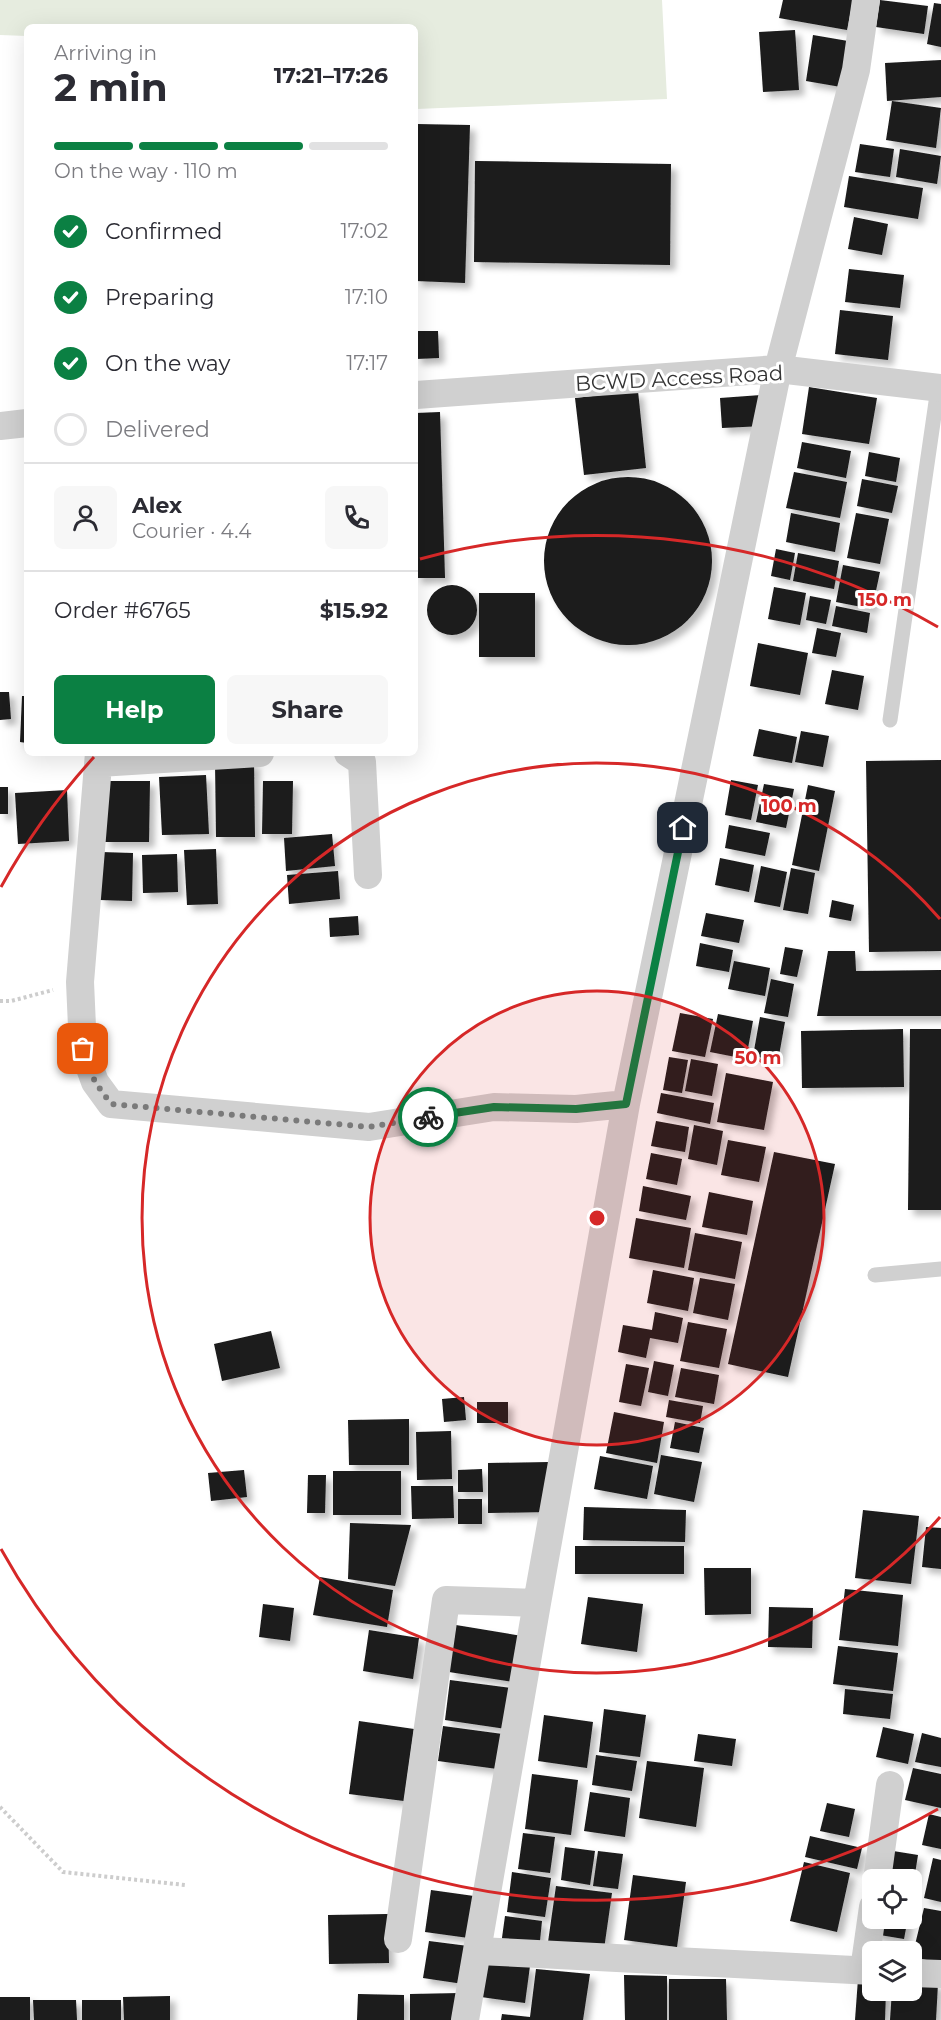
<!DOCTYPE html>
<html lang="en">
<head>
<meta charset="utf-8">
<style>
	body { margin:0; font-family:Montserrat,sans-serif; background:#f7f7f7; color:#2b2b33; height:100vh; display:flex; flex-direction:column; font-size:22px; white-space:nowrap }
	* { box-sizing:border-box; margin:0 }
	p { font-size:20px; color:#7c7c81 }
	.icon { flex:none; width:33px; height:33px; fill:none; stroke:currentColor; stroke-width:2; stroke-linecap:round; stroke-linejoin:round }
	.map { position:relative; flex:1; overflow:hidden }
	.side { position:absolute; left:24px; top:24px; width:394px; height:732px; display:flex; flex-direction:column; background:#fff; border-radius:9px; box-shadow:0 6px 24px #0002 }
	.side>* { flex:none }
	.buttons { position:absolute; left:862px; top:1869px; display:grid; gap:12px }
	.buttons a { display:grid; place-items:center; width:60px; height:60px; border-radius:9px; background:#fff; box-shadow:0 6px 24px #0002; font-size:30px }
	.pin { position:absolute; display:grid; place-items:center; width:51px; height:51px; color:#fff; margin:-26px; border-radius:12px; box-shadow:0 3px 9px #0006 }
	.courier { position:absolute; display:grid; place-items:center; width:60px; height:60px; margin:-30px; border:4px solid #0b8043; border-radius:50%; background:#fff; color:#222; box-shadow:0 2px 8px #0007 }
	.headline em { font-style:normal; font-weight:700 }
	.headline div { display:flex; flex-direction:column-reverse }
	.headline { display:flex; align-items:center; justify-content:space-between; height:102px; padding:0 30px }
	h1 { font-size:39px; font-weight:700; line-height:45px }
	.bar { display:grid; grid-template-columns:repeat(4,1fr); gap:9px 6px; align-content:center; height:72px; padding:0 30px }
	.bar i { height:8px; border-radius:4px; background:#e1e1e2 }
	.bar .on { background:#0b8043 }
	.bar p { grid-column:span 4 }
	.line { display:flex; align-items:center; gap:15px; padding:0 30px; border-top:2px solid #e1e1e2 }
	.line div { flex:1 }
	.round { display:grid; place-items:center; flex:none; width:63px; height:63px; border-radius:9px; background:#f7f7f7 }
	ol { padding:0 30px; list-style:none }
	li { display:flex; align-items:center; gap:18px; height:66px }
	li p { margin-inline-start:auto }
	li .icon { padding:6px; border-radius:50%; background:#0b8043; color:#fff; stroke-width:4 }
	li:last-child { color:#7c7c81 }
	li i { width:33px; height:33px; border:3px solid #e1e1e2; border-radius:50% }
	.cta { display:flex; gap:12px; margin-top:auto; padding:12px 30px }
	.cta a { flex:1; height:69px; border-radius:9px; background:#0b8043; color:#fff; font-size:24px; font-weight:700; line-height:69px; text-align:center }
	.cta a+a { background:#f7f7f7; color:#2b2b33 }
	.map>svg:first-child { display:block }
	.green { fill:#e6ecdf }
	.building { fill:#1a1a1a; filter:url(#shadow) }
	.lines { fill:none; stroke-linecap:round; stroke-linejoin:round }
	.path { stroke:#cdcdcd; stroke-width:4; stroke-dasharray:3 3; stroke-linecap:butt }
	.lane { stroke:#d0d0d0; stroke-width:15 }
	.street { stroke:#d0d0d0; stroke-width:28 }
	.done { stroke:#7a7a7a; stroke-width:6; stroke-dasharray:0 10.8 }
	.route { stroke:#0b8043; stroke-width:8 }
	.ring { fill:none; stroke:#d62828; stroke-width:3 }
	.labels { text-anchor:middle; dominant-baseline:central; stroke-width:6; stroke-linejoin:round; paint-order:stroke }
	.street-label { font-size:21px; fill:#333; stroke:#fff }
	.centre { fill:#d62828; stroke:#fff; stroke-width:3 }
	.ring-label { font-size:18px; text-anchor:middle; font-weight:bold; fill:#d62828; stroke:#fff; stroke-width:6; stroke-linejoin:round; paint-order:stroke }
</style>
</head>
<body>
<div class="map">
<svg width="941" height="2020" viewBox="0 0 941 2020">
	<defs>
		<filter id="shadow"><feDropShadow dx="5.5" dy="5.5" stdDeviation="3" flood-color="#0004"/></filter>
	</defs>
	<rect width="100%" height="100%" fill="#fff"/>
	<!-- green -->
	<path class="green" d="M 0,0 L 662,0 L 667,99 L 416,109 L 416,27 L 27,27 L 27,36 L 0,35 Z"/>
	<!-- building -->
	<path class="building" d="M 783,0 L 853,0 L 847,30 L 779,18 Z
		M 880,0 L 928,6 L 924,34 L 876,27 Z
		M 934,3 L 941,4 L 941,47 L 927,44 Z
		M 795,30 L 799,90 L 763,92 L 759,32 Z
		M 813,35 L 848,41 L 841,87 L 806,81 Z
		M 941,60 L 941,97 L 887,101 L 885,63 Z
		M 892,101 L 941,108 L 936,148 L 886,140 Z
		M 416,124 L 470,125 L 465,283 L 416,281 Z
		M 860,144 L 894,149 L 890,177 L 855,172 Z
		M 900,149 L 941,156 L 937,184 L 896,177 Z
		M 475,161 L 671,164 L 670,265 L 474,262 Z
		M 849,176 L 923,188 L 918,219 L 844,207 Z
		M 854,217 L 888,224 L 882,255 L 848,249 Z
		M 849,269 L 904,275 L 900,308 L 845,302 Z
		M 840,310 L 893,316 L 888,360 L 835,354 Z
		M 416,331 L 438,331 L 439,358 L 416,359 Z
		M 809,387 L 877,398 L 869,444 L 802,434 Z
		M 638,391 L 646,468 L 584,475 L 575,398 Z
		M 761,395 L 763,426 L 722,428 L 720,398 Z
		M 440,412 L 445,578 L 416,578 L 416,413 Z
		M 802,442 L 851,451 L 846,478 L 797,468 Z
		M 869,452 L 900,458 L 896,482 L 865,476 Z
		M 794,472 L 847,482 L 840,518 L 786,508 Z
		M544 561a84 84 0 1 1 168 0a84 84 0 1 1-168 0Z
		M 862,479 L 898,486 L 892,513 L 857,506 Z
		M 791,513 L 840,523 L 835,552 L 786,542 Z
		M 856,513 L 889,519 L 880,564 L 847,558 Z
		M 776,549 L 795,553 L 790,580 L 771,576 Z
		M 798,553 L 839,561 L 834,589 L 793,581 Z
		M 843,565 L 880,572 L 872,609 L 836,602 Z
		M427 610a25 25 0 1 1 50 0a25 25 0 1 1-50 0Z
		M 774,587 L 806,593 L 800,625 L 768,619 Z
		M 479,593 L 535,593 L 535,657 L 479,657 Z
		M 810,596 L 831,600 L 826,624 L 806,620 Z
		M 836,606 L 870,613 L 867,633 L 832,626 Z
		M 817,628 L 841,633 L 836,657 L 812,653 Z
		M 758,643 L 808,653 L 800,695 L 750,686 Z
		M 832,670 L 864,676 L 858,710 L 825,704 Z
		M 0,692 L 9,692 L 11,719 L 0,720 Z
		M 22,696 L 27,696 L 27,743 L 20,742 Z
		M 759,729 L 797,737 L 792,763 L 753,756 Z
		M 801,731 L 829,736 L 823,767 L 795,762 Z
		M 941,760 L 941,951 L 869,952 L 866,761 Z
		M 215,762 L 254,762 L 255,837 L 216,837 Z
		M 206,775 L 209,834 L 162,835 L 159,777 Z
		M 731,780 L 758,785 L 751,820 L 725,815 Z
		M 105,781 L 150,781 L 149,842 L 104,842 Z
		M 263,781 L 293,781 L 292,834 L 262,834 Z
		M 764,784 L 794,789 L 786,828 L 756,822 Z
		M 808,785 L 835,791 L 819,871 L 792,865 Z
		M 0,787 L 8,787 L 8,814 L 0,814 Z
		M 67,790 L 69,841 L 18,844 L 15,793 Z
		M 729,825 L 770,833 L 765,856 L 725,848 Z
		M 332,834 L 335,866 L 286,871 L 284,838 Z
		M 216,849 L 218,904 L 187,905 L 184,850 Z
		M 101,852 L 133,853 L 132,901 L 100,900 Z
		M 177,854 L 178,892 L 143,893 L 142,855 Z
		M 720,858 L 754,865 L 749,892 L 715,885 Z
		M 761,866 L 787,872 L 780,907 L 754,902 Z
		M 791,868 L 815,873 L 808,914 L 783,910 Z
		M 338,871 L 340,899 L 289,904 L 287,875 Z
		M 832,900 L 854,905 L 851,921 L 829,917 Z
		M 706,913 L 744,920 L 739,943 L 701,936 Z
		M 358,916 L 359,935 L 330,937 L 329,918 Z
		M 700,943 L 733,950 L 729,972 L 696,966 Z
		M 785,947 L 803,950 L 797,977 L 780,974 Z
		M 828,951 L 855,951 L 856,971 L 941,970 L 941,1016 L 817,1016 Z
		M 734,961 L 770,968 L 765,996 L 728,989 Z
		M 771,979 L 794,984 L 788,1017 L 764,1013 Z
		M 680,1013 L 713,1019 L 705,1057 L 672,1051 Z
		M 718,1014 L 753,1021 L 746,1059 L 710,1052 Z
		M 760,1017 L 785,1022 L 778,1061 L 753,1056 Z
		M 903,1029 L 904,1087 L 802,1088 L 801,1031 Z
		M 910,1029 L 941,1029 L 941,1210 L 908,1210 Z
		M 669,1057 L 688,1060 L 682,1093 L 663,1090 Z
		M 691,1059 L 718,1064 L 712,1096 L 685,1091 Z
		M 726,1073 L 773,1082 L 764,1130 L 717,1122 Z
		M 661,1093 L 714,1103 L 710,1124 L 657,1113 Z
		M 656,1121 L 689,1127 L 685,1152 L 651,1146 Z
		M 694,1125 L 723,1131 L 717,1165 L 688,1159 Z
		M 728,1140 L 766,1147 L 759,1182 L 721,1175 Z
		M 774,1152 L 835,1164 L 788,1377 L 728,1364 Z
		M 651,1153 L 682,1159 L 677,1185 L 646,1179 Z
		M 643,1186 L 691,1196 L 686,1220 L 639,1211 Z
		M 709,1192 L 753,1201 L 747,1235 L 702,1227 Z
		M 636,1218 L 691,1228 L 684,1268 L 629,1258 Z
		M 695,1233 L 742,1242 L 735,1279 L 688,1270 Z
		M 653,1270 L 694,1278 L 688,1311 L 647,1303 Z
		M 700,1278 L 735,1284 L 728,1320 L 693,1313 Z
		M 655,1312 L 683,1318 L 678,1343 L 650,1338 L 646,1358 L 618,1352 L 623,1325 L 652,1330 Z
		M 688,1322 L 727,1329 L 719,1368 L 680,1361 Z
		M 271,1331 L 280,1368 L 222,1381 L 214,1344 Z
		M 654,1361 L 674,1365 L 668,1396 L 648,1392 Z
		M 626,1364 L 649,1368 L 641,1406 L 619,1402 Z
		M 681,1368 L 719,1375 L 714,1404 L 675,1397 Z
		M 464,1397 L 466,1420 L 444,1422 L 442,1399 Z
		M 669,1400 L 703,1406 L 700,1423 L 666,1417 Z
		M 477,1402 L 508,1402 L 508,1423 L 477,1423 Z
		M 614,1412 L 664,1422 L 657,1463 L 606,1453 Z
		M 409,1419 L 409,1465 L 349,1465 L 348,1420 Z
		M 675,1422 L 704,1428 L 699,1453 L 670,1448 Z
		M 451,1431 L 452,1479 L 417,1480 L 416,1432 Z
		M 661,1455 L 702,1462 L 694,1502 L 654,1494 Z
		M 600,1456 L 653,1466 L 647,1499 L 594,1489 Z
		M 550,1462 L 550,1512 L 488,1513 L 488,1463 Z
		M 482,1469 L 483,1492 L 458,1492 L 458,1470 Z
		M 244,1470 L 247,1497 L 211,1501 L 208,1473 Z
		M 333,1471 L 401,1471 L 401,1515 L 333,1515 Z
		M 308,1475 L 326,1475 L 325,1513 L 307,1513 Z
		M 411,1486 L 453,1486 L 454,1518 L 412,1519 Z
		M 458,1499 L 482,1499 L 482,1524 L 458,1524 Z
		M 584,1507 L 686,1510 L 685,1542 L 583,1540 Z
		M 863,1510 L 919,1516 L 911,1584 L 855,1578 Z
		M 350,1523 L 411,1525 L 395,1586 L 348,1579 Z
		M 926,1527 L 941,1528 L 941,1569 L 922,1567 Z
		M 575,1546 L 684,1546 L 684,1574 L 575,1574 Z
		M 704,1568 L 751,1568 L 751,1614 L 705,1615 Z
		M 320,1577 L 393,1590 L 387,1627 L 313,1615 Z
		M 845,1589 L 903,1595 L 898,1646 L 839,1640 Z
		M 588,1597 L 643,1604 L 637,1652 L 581,1644 Z
		M 263,1604 L 294,1608 L 290,1641 L 259,1637 Z
		M 769,1607 L 813,1608 L 812,1648 L 768,1647 Z
		M 456,1625 L 528,1637 L 520,1683 L 449,1672 Z
		M 369,1630 L 419,1638 L 413,1679 L 363,1671 Z
		M 838,1646 L 898,1653 L 893,1691 L 833,1684 Z
		M 450,1680 L 519,1689 L 513,1730 L 445,1720 Z
		M 845,1689 L 893,1694 L 890,1719 L 843,1714 Z
		M 604,1709 L 646,1715 L 640,1757 L 599,1752 Z
		M 544,1715 L 593,1722 L 587,1768 L 538,1761 Z
		M 359,1721 L 414,1729 L 404,1801 L 349,1794 Z
		M 443,1726 L 510,1735 L 505,1770 L 438,1761 Z
		M 883,1727 L 914,1734 L 908,1764 L 876,1757 Z
		M 922,1733 L 941,1738 L 941,1767 L 915,1762 Z
		M 698,1734 L 736,1739 L 732,1766 L 694,1761 Z
		M 596,1755 L 637,1761 L 632,1791 L 592,1785 Z
		M 647,1761 L 704,1768 L 696,1827 L 639,1818 Z
		M 913,1768 L 941,1774 L 941,1808 L 905,1800 Z
		M 532,1774 L 578,1780 L 571,1835 L 525,1829 Z
		M 590,1792 L 630,1798 L 625,1837 L 584,1831 Z
		M 827,1803 L 855,1809 L 849,1837 L 820,1831 Z
		M 929,1814 L 941,1817 L 941,1849 L 922,1845 Z
		M 523,1833 L 555,1837 L 550,1873 L 518,1869 Z
		M 810,1836 L 862,1848 L 857,1869 L 805,1857 Z
		M 565,1847 L 595,1851 L 590,1885 L 561,1880 Z
		M 887,1850 L 918,1855 L 914,1880 L 882,1880 Z
		M 598,1851 L 623,1854 L 618,1889 L 593,1886 Z
		M 933,1858 L 941,1860 L 941,1902 L 924,1898 Z
		M 804,1862 L 850,1873 L 837,1932 L 790,1921 Z
		M 512,1872 L 551,1878 L 545,1917 L 507,1912 Z
		M 633,1875 L 686,1882 L 677,1947 L 624,1940 Z
		M 556,1886 L 612,1893 L 604,1949 L 548,1942 Z
		M 431,1890 L 481,1897 L 476,1939 L 425,1932 Z
		M 924,1908 L 941,1911 L 941,1963 L 912,1957 Z
		M 388,1914 L 389,1963 L 329,1964 L 328,1915 Z
		M 505,1916 L 542,1921 L 539,1950 L 501,1945 Z
		M 876,1918 L 908,1918 L 904,1939 L 874,1934 Z
		M 429,1941 L 476,1947 L 470,1985 L 423,1978 Z
		M 486,1960 L 530,1966 L 525,2003 L 481,1997 Z
		M 536,1969 L 590,1974 L 583,2020 L 501,2020 L 502,2014 L 530,2017 Z
		M 624,1975 L 667,1976 L 667,2020 L 625,2020 Z
		M 669,1979 L 726,1979 L 727,2020 L 669,2020 Z
		M 858,1979 L 873,1980 L 873,1990 L 886,1990 L 885,2020 L 855,2020 Z
		M 912,1982 L 938,1983 L 936,2020 L 890,2020 L 892,1990 L 912,1990 Z
		M 460,1993 L 456,2020 L 410,2020 L 410,1994 Z
		M 358,1994 L 404,1995 L 404,2020 L 357,2020 Z
		M 170,1996 L 170,2020 L 124,2020 L 123,1997 Z
		M 0,1997 L 30,1997 L 30,2020 L 0,2020 Z
		M 33,2000 L 76,2000 L 77,2020 L 34,2020 Z
		M 82,2000 L 121,2000 L 121,2020 L 82,2020 Z"/>
	<g class="lines">
		<!-- path -->
		<path class="path" d="M 0,1001 L 11,1001 L 53,990
			M 0,1807 L 63,1872 L 185,1885"/>
		<!-- lane -->
		<path class="lane" d="M 890,720 L 938,388
			M 875,1275 L 941,1269"/>
		<!-- street -->
		<path class="street" d="M 416,395 L 778,369 L 941,388
			M 0,426 L 27,423
			M 99,753 L 80,982 L 83,1049 L 95,1082 L 111,1104 L 369,1127 L 494,1107 L 576,1109 L 626,1104
			M 348,753 L 362,762 L 368,875
			M 99,763 L 260,753
			M 877,1880 L 890,1785
			M 398,1939 L 446,1600 L 537,1603
			M 479,1951 L 873,1971
			M 864,1970 L 873,1907
			M 912,1973 L 941,1974
			M 465,2020 L 537,1603 L 626,1104 L 778,369 L 856,70 L 866,0"/>
	</g>
	<g class="lines">
		<!-- done -->
		<path class="done" d="M 83,1049 L 95,1082 L 111,1104 L 369,1127 L 428,1117"/>
		<!-- route -->
		<path class="route" d="M 428,1117 L 494,1107 L 576,1109 L 626,1104 L 683,828"/>
	</g>
	<!-- distance rings -->
	<circle cx="597" cy="1218" r="227" fill="#d62828" fill-opacity=".12"/>
	<g class="ring">
		<circle cx="597" cy="1218" r="227"/>
		<path d="M940 1517A455 455 0 1 1 940 919"/>
		<path d="M938 1809A682 682 0 0 1 1 1549M1 887A682 682 0 0 1 94 757M420 559A682 682 0 0 1 938 627"/>
	</g>
	<g class="labels">
		<!-- street labels -->
		<g class="street-label">
			<text transform="translate(679 378) rotate(-3)">BCWD Access Road</text>
		</g>
	</g>
	<circle cx="597" cy="1218" r="9" class="centre"/>
	<g class="ring-label">
		<text x="885" y="606">150 m</text>
		<text x="789" y="812">100 m</text>
		<text x="758" y="1064">50 m</text>
	</g>
</svg>
<div class="buttons">
<a><svg class="icon" aria-label="locate" viewBox="0 0 24 24"><circle cx="12" cy="12" r="6"/><path d="M12 2v4M12 18v4M2 12h4M18 12h4"/></svg></a>
<a><svg class="icon" aria-label="layers" viewBox="0 0 24 24"><path d="M12 4l9 5-9 5-9-5zM3 14l9 5 9-5"/></svg></a>
</div>
<div class="pin" style="left:83px;top:1049px;background:#ea580c"><svg class="icon" aria-label="bag" viewBox="0 0 24 24"><path d="M5 8h14l-1 12H6zM9 8a3 3 0 0 1 6 0"/></svg></div>
<div class="pin" style="left:683px;top:828px;background:#1f2937"><svg class="icon" aria-label="home" viewBox="0 0 24 24"><path d="M3 11l9-7 9 7M6 9v11h12V9"/></svg></div>
<div class="courier" style="left:428px;top:1117px"><svg class="icon" aria-label="bike" viewBox="0 0 24 24"><circle cx="6" cy="16" r="4"/><circle cx="18" cy="16" r="4"/><path d="M6 16l4-8h5l3 8M10 8l3 8H6M13 5h3"/></svg></div>
<section class="side">
<div class="headline"><div><h1>2 min</h1><p>Arriving in</p></div><em>17:21–17:26</em></div>
<div class="bar"><i class="on"></i><i class="on"></i><i class="on"></i><i></i><p>On the way · 110 m</p></div>
<ol>
<li><svg class="icon" aria-label="check" viewBox="0 0 24 24"><path d="M5 12l5 5 9-10"/></svg>Confirmed<p>17:02</p></li>
<li><svg class="icon" aria-label="check" viewBox="0 0 24 24"><path d="M5 12l5 5 9-10"/></svg>Preparing<p>17:10</p></li>
<li><svg class="icon" aria-label="check" viewBox="0 0 24 24"><path d="M5 12l5 5 9-10"/></svg>On the way<p>17:17</p></li>
<li><i></i>Delivered</li>
</ol>
<div class="line" style="height:108px"><a class="round"><svg class="icon" aria-label="person" viewBox="0 0 24 24"><circle cx="12" cy="8" r="4"/><path d="M4 21q1-7 8-7t8 7"/></svg></a><div><b>Alex</b><p>Courier · 4.4</p></div><a class="round"><svg class="icon" aria-label="phone" viewBox="0 0 24 24"><path d="M5 4h4l2 5-3 2q2 4 5 5l2-3 5 2v4C11 20 4 13 5 4z"/></svg></a></div>
<div class="line" style="height:78px"><div>Order #6765</div><b>$15.92</b></div>
<div class="cta"><a>Help</a><a>Share</a></div>
</section>
</div>
</body>
</html>
